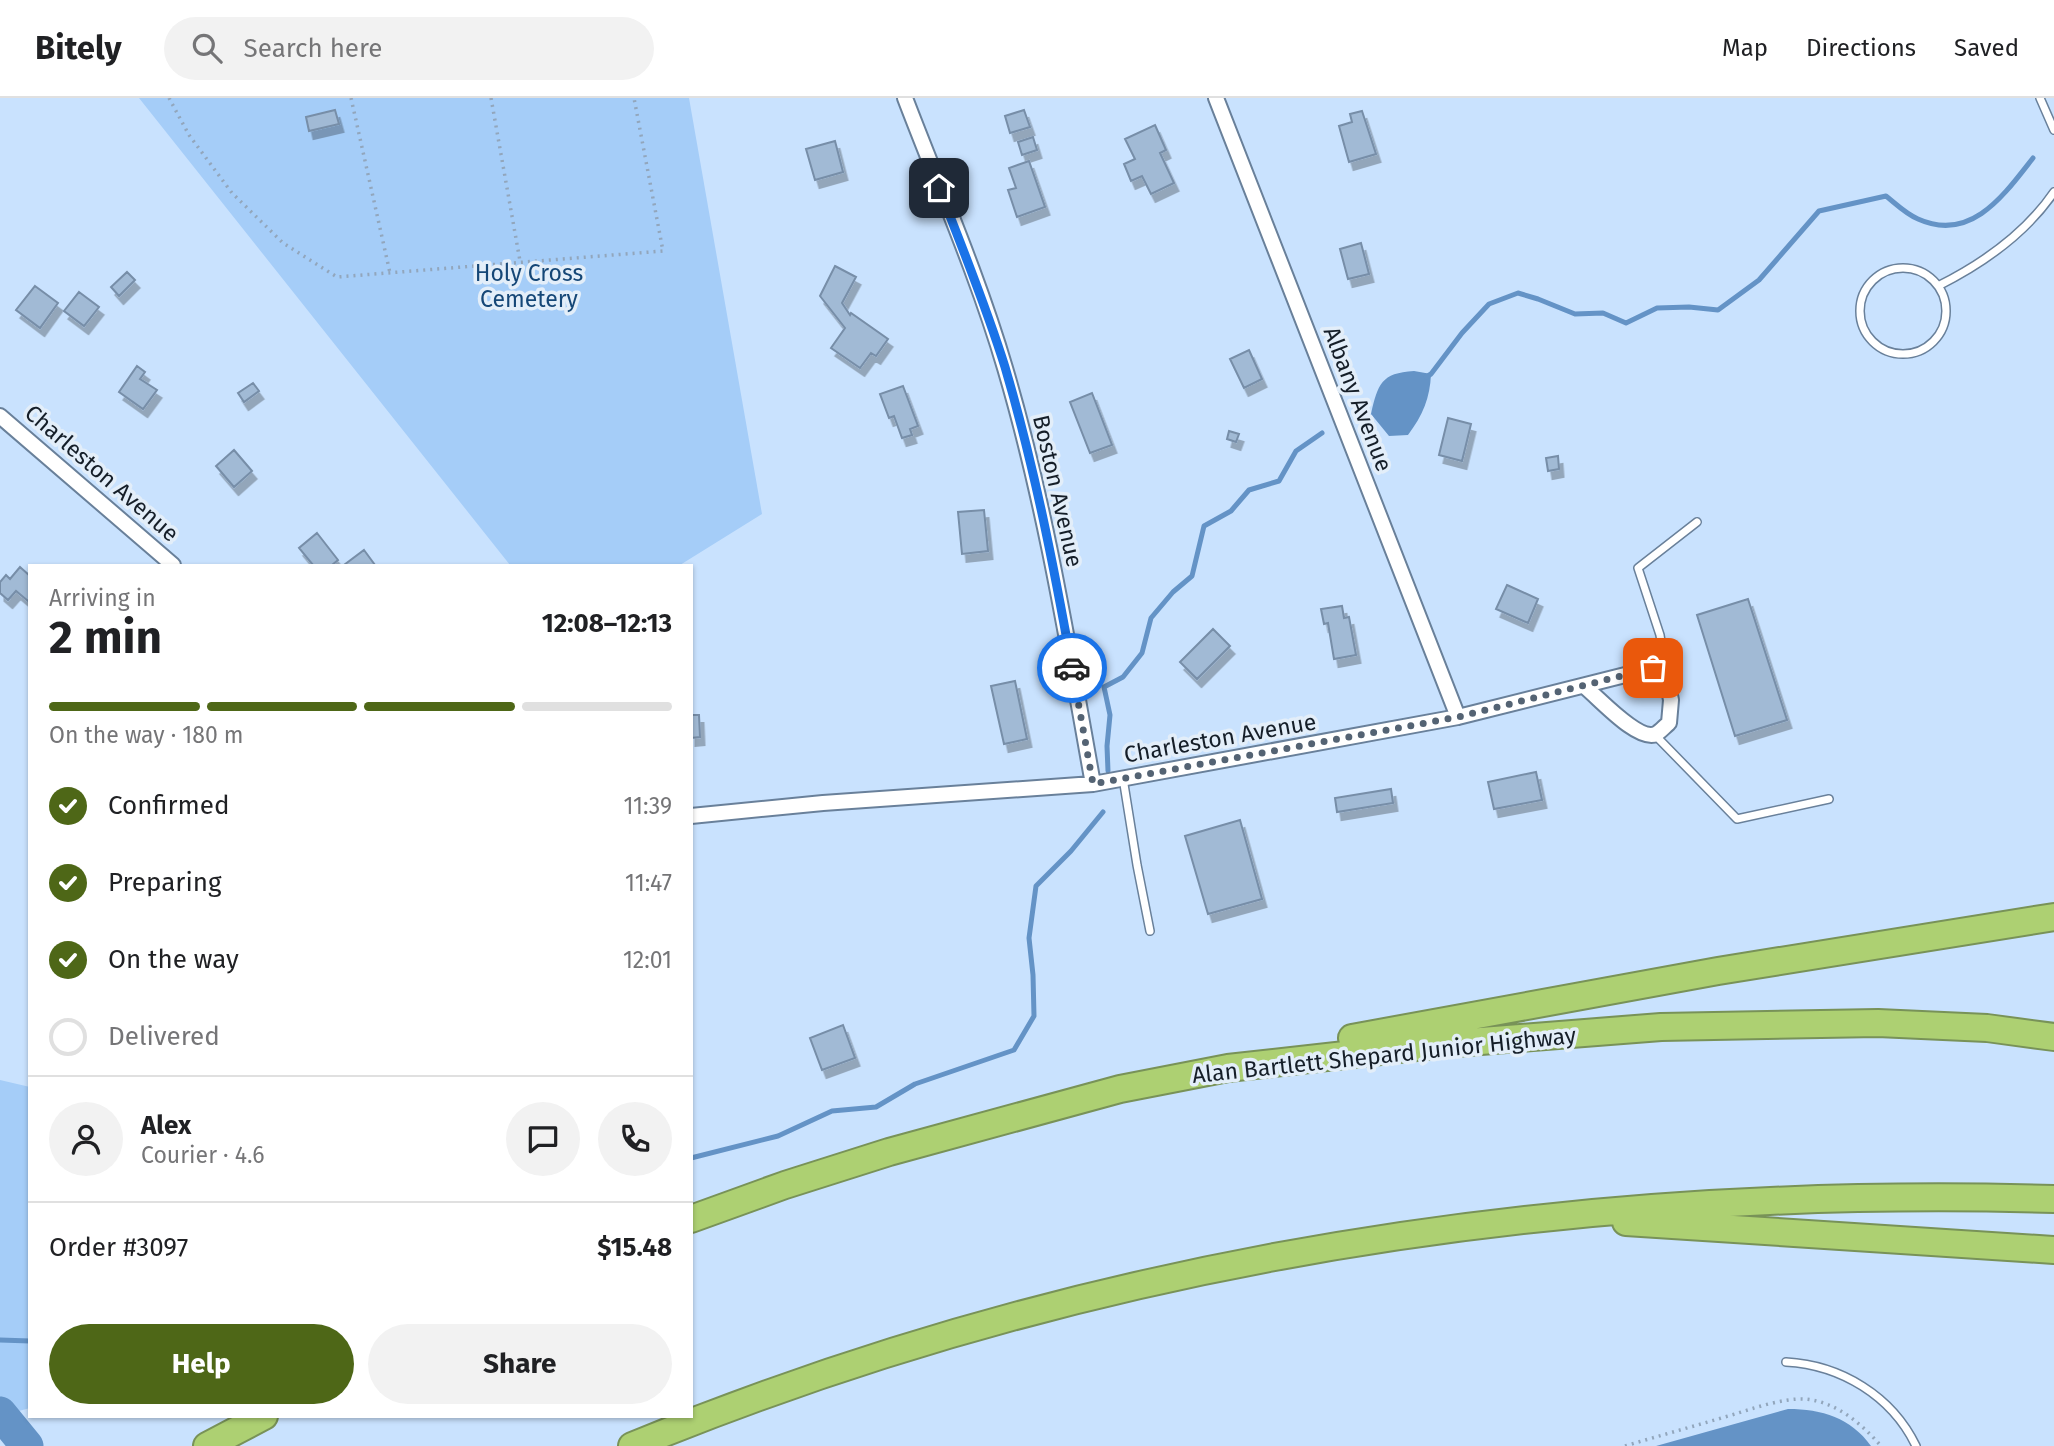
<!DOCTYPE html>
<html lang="en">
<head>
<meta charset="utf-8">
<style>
	body { margin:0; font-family:"Fira Sans",sans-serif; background:#f2f2f2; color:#202124; height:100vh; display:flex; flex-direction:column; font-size:26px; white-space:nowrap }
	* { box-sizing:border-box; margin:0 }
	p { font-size:23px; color:#757577 }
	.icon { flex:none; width:38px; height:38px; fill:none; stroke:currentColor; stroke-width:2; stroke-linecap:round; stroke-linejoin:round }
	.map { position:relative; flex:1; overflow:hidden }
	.details { position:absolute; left:28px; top:466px; width:665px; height:854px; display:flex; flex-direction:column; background:#fff; border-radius:0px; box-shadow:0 2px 5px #0004 }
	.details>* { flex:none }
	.pin { position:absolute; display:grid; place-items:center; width:60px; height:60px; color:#fff; margin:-30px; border-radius:14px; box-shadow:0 4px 10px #0006 }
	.courier { position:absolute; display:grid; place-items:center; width:70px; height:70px; margin:-35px; border:5px solid #1a73e8; border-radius:50%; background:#fff; color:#222; box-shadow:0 2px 9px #0007 }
	.headline em { font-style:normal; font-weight:700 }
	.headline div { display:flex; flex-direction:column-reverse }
	.headline { display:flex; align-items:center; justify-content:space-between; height:119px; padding:0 21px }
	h1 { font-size:46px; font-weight:700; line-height:52px }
	.bar { display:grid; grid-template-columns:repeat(4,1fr); gap:10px 7px; align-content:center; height:84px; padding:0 21px }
	.bar i { height:9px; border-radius:5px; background:#e0e0e0 }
	.bar .on { background:#4e6717 }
	.bar p { grid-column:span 4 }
	.line { display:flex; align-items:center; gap:18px; padding:0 21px; border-top:2px solid #e0e0e0 }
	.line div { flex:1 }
	.round { display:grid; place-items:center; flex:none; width:74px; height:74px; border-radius:37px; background:#f2f2f2 }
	ol { padding:0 21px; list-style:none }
	li { display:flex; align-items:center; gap:21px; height:77px }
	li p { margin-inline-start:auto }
	li .icon { padding:7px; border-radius:50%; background:#4e6717; color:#fff; stroke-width:4 }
	li:last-child { color:#757577 }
	li i { width:38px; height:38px; border:4px solid #e0e0e0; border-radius:50% }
	.button { display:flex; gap:14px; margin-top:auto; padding:14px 21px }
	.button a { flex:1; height:80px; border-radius:42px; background:#4e6717; color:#fff; font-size:28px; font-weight:700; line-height:80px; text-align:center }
	.button a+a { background:#f2f2f2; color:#202124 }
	header { display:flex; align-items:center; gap:42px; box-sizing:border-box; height:98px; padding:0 35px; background:#fff; border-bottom:2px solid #e0e0e0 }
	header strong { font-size:33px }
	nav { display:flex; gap:38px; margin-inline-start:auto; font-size:24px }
	.search { width:490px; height:63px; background:#f2f2f2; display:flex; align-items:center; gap:18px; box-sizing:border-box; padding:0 24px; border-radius:38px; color:#757577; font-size:26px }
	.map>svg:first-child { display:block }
	.green { fill:#a5cdf8 }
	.water { fill:#6493c6 }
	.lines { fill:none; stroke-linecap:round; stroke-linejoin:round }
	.stream { stroke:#6493c6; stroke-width:5 }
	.river { stroke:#6493c6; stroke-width:33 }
	.building { fill:#a1bad5; stroke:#778ea8; stroke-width:2; filter:url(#shadow) }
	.service-casing { stroke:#69809a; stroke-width:10 }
	.minor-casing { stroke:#69809a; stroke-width:18 }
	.motorway-casing { stroke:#789258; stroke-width:30 }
	.path { stroke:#92a6bc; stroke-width:3.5; stroke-dasharray:2 5; stroke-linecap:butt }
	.service { stroke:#fff; stroke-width:7 }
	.minor { stroke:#fff; stroke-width:14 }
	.motorway { stroke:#add072; stroke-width:26 }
	.done { stroke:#546373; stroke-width:7; stroke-dasharray:0 12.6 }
	.route { stroke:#1a73e8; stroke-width:9 }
	.labels { text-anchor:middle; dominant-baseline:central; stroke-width:7; stroke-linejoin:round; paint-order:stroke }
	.park-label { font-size:23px; fill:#154777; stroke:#e3eef9 }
	.street-label { font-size:23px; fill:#151e28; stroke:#e3eef9 }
</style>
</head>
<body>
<header>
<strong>Bitely</strong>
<div class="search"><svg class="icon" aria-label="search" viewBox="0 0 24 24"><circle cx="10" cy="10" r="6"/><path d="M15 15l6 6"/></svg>Search here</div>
<nav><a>Map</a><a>Directions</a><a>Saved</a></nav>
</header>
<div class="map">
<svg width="2054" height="1348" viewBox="0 0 2054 1348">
	<defs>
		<filter id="shadow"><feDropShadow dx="4.5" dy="8" stdDeviation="0" flood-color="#0004"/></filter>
	</defs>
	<rect width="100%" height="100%" fill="#c9e2fe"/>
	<!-- green -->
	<path class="green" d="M 139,0 L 689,0 L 762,416 L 680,467 L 510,467 Z
		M 0,982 L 30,989 L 30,1310 L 0,1318 Z"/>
	<!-- water -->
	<path class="water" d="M 1414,273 L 1431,276 C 1430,300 1423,317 1408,337 L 1389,338 L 1371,316 C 1378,286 1381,275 1414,273 Z
		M 1788,1311 C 1822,1311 1851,1320 1871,1348 L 1656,1348 Z"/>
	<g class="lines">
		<!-- stream -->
		<path class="stream" d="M 1426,279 L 1431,276 L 1462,235 L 1489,206 L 1518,195 L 1538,201 L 1575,216 L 1603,215 L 1626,225 L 1657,210 L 1689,209 L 1718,212 L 1759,182 L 1819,113 L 1886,98 C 1896,106 1906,116 1918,121 C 1971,145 2004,97 2033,60
			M 1108,673 L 1107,648 L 1110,617 L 1104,589 L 1123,579 L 1142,555 L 1151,520 L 1173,494 L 1192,478 L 1204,428 L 1231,413 L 1249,392 L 1279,383 L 1296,353 L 1322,335
			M 691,1060 L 778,1038 L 832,1013 L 876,1009 L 915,986 L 1014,952 L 1034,918 L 1033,877 L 1029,840 L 1036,788 L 1071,753 L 1103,714
			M 0,1242 L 30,1243"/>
		<!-- river -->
		<path class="river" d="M 0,1315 L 27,1348"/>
	</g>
	<!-- building -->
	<path class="building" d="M 335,12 L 339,26 L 309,33 L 306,19 Z
		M 1024,12 L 1030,29 L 1010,35 L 1005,18 Z
		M 1362,13 L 1376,56 L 1349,64 L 1339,28 L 1352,24 L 1350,16 Z
		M 1155,27 L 1166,52 L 1160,55 L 1174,85 L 1151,96 L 1142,78 L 1131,83 L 1124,66 L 1135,61 L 1125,41 Z
		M 1033,39 L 1037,52 L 1022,57 L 1018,44 Z
		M 835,43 L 843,74 L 815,82 L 806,51 Z
		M 1029,63 L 1045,109 L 1017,119 L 1008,92 L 1016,90 L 1009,70 Z
		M 1361,145 L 1369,176 L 1348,181 L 1340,151 Z
		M 835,168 L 856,179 L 842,205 L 850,217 L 851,215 L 888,241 L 876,258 L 871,255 L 860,270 L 831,250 L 845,230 L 820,198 Z
		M 127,174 L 135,182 L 119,198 L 111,189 Z
		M 35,188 L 58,205 L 40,230 L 16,212 Z
		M 79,194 L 99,209 L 84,228 L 64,213 Z
		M 1249,252 L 1262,281 L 1244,290 L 1230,261 Z
		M 137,268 L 145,274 L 140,281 L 157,292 L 143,311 L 119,294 Z
		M 253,285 L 259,293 L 244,304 L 238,295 Z
		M 903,288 L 918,328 L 910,331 L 912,337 L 902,340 L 894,318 L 889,320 L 880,296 Z
		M 1092,295 L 1112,347 L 1090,355 L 1070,304 Z
		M 1448,320 L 1471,326 L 1462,363 L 1439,357 Z
		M 1229,333 L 1239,336 L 1236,344 L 1227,341 Z
		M 234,352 L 252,373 L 234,389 L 216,368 Z
		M 1558,358 L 1559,371 L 1548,373 L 1546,360 Z
		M 984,412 L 988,453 L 962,456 L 958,414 Z
		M 317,435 L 338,462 L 332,467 L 313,467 L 299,450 Z
		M 364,452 L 375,467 L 344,467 Z
		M 20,469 L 30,478 L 30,501 L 28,503 L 16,493 L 8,502 L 0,495 L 0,484 L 6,477 L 10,481 Z
		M 1507,487 L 1538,501 L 1528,525 L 1496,511 Z
		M 1748,501 L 1787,622 L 1735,638 L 1697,517 Z
		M 1342,508 L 1344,520 L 1349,519 L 1356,557 L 1334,561 L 1328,525 L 1324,526 L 1321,511 Z
		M 1213,531 L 1230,548 L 1197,581 L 1180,564 Z
		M 1015,583 L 1027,641 L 1004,646 L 991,588 Z
		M 691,617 L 699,617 L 700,639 L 691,640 Z
		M 1536,674 L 1542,702 L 1494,711 L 1488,684 Z
		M 1391,691 L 1393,705 L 1337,714 L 1335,700 Z
		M 1240,722 L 1262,801 L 1208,816 L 1185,738 Z
		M 843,927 L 855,960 L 822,972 L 810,940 Z"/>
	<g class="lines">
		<defs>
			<path id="service" d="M 2040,0 L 2054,32
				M1860 213a43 43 0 1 1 86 0a43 43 0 1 1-86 0Z
				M 1938,188 C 1982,166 2026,135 2054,94
				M 1666,576 L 1660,537 L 1638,470 L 1697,424
				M 1655,637 L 1737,721 L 1829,701
				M 1123,680 L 1137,767 L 1150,833
				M 1786,1264 C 1841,1267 1892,1298 1916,1348"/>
			<path id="minor" d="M 905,0 C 939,89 978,178 1005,270 C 1045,405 1068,547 1093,686
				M 1216,0 L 1458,619
				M 0,318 L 173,467
				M 691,718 L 823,705 L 1093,686 L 1458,619 L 1653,570 L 1666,577 L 1671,602 L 1669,625 C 1665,628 1660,634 1656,636 C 1638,644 1599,600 1585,589"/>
			<path id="motorway" d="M 1352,940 L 1718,873 L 2054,819
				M 691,1121 L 785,1087 L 889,1054 L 1120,991 L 1228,970 L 1443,946 L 1661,929 L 1878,925 L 1987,930 L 2054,939
				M 1626,1124 L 2054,1152
				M 207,1348 L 264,1318
				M 632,1348 C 1087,1161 1564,1087 2054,1101"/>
		</defs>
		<!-- service casing -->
		<use href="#service" class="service-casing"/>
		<!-- minor casing -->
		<use href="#minor" class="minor-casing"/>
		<!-- motorway casing -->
		<use href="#motorway" class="motorway-casing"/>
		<!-- path -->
		<path class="path" d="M 169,0 L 189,37 L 232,95 L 283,145 L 337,179 L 663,153 L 634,0
			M 351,0 L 390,175
			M 491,0 L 520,163
			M 1625,1348 C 1662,1337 1698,1327 1735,1316 C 1754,1310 1784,1300 1804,1301 C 1835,1303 1861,1325 1881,1348"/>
		<!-- service -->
		<use href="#service" class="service"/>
		<!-- minor -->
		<use href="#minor" class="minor"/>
		<!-- motorway -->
		<use href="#motorway" class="motorway"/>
	</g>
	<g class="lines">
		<!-- done -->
		<path class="done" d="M 1072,570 L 1093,686 L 1458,619 L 1653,570"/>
		<!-- route -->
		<path class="route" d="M 939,90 C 962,149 986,208 1005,269 C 1034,367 1054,469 1072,570"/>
	</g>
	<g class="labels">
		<!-- park labels -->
		<g class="park-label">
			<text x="529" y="175">Holy Cross<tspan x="529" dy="26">Cemetery</tspan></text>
		</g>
		<!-- street labels -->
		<g class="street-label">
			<text transform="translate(1358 301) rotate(69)">Albany Avenue</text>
			<text transform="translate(102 375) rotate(41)">Charleston Avenue</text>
			<text transform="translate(1058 393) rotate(77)">Boston Avenue</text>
			<text transform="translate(1220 640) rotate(-10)">Charleston Avenue</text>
			<text transform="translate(1384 957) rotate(-6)">Alan Bartlett Shepard Junior Highway</text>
		</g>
	</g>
</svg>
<div class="pin" style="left:1653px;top:570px;background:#ea580c"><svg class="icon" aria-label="bag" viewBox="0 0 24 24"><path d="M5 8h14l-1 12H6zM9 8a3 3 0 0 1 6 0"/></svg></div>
<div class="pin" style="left:939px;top:90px;background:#1f2937"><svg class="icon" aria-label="home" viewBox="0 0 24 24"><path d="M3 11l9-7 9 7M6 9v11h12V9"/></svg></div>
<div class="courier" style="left:1072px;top:570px"><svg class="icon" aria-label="car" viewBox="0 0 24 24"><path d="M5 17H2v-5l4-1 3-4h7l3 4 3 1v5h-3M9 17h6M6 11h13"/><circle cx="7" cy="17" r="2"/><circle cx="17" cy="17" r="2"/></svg></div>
<section class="details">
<div class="headline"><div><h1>2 min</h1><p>Arriving in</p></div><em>12:08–12:13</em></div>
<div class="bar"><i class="on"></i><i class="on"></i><i class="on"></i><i></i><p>On the way · 180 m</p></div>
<ol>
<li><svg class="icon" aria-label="check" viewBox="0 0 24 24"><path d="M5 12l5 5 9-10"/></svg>Confirmed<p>11:39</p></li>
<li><svg class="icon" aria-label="check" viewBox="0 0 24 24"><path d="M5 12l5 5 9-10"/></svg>Preparing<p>11:47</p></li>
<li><svg class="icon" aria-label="check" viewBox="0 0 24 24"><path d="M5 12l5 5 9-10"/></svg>On the way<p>12:01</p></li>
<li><i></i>Delivered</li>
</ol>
<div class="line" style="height:126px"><a class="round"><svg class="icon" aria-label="person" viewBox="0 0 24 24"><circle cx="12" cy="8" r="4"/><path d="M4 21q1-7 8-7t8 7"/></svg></a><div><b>Alex</b><p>Courier · 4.6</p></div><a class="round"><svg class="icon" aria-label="chat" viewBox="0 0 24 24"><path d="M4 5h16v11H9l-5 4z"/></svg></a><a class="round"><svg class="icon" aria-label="phone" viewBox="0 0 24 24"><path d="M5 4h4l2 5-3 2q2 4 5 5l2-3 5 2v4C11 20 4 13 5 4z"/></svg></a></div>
<div class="line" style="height:91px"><div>Order #3097</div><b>$15.48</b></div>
<div class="button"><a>Help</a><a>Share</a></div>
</section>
</div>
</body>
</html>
